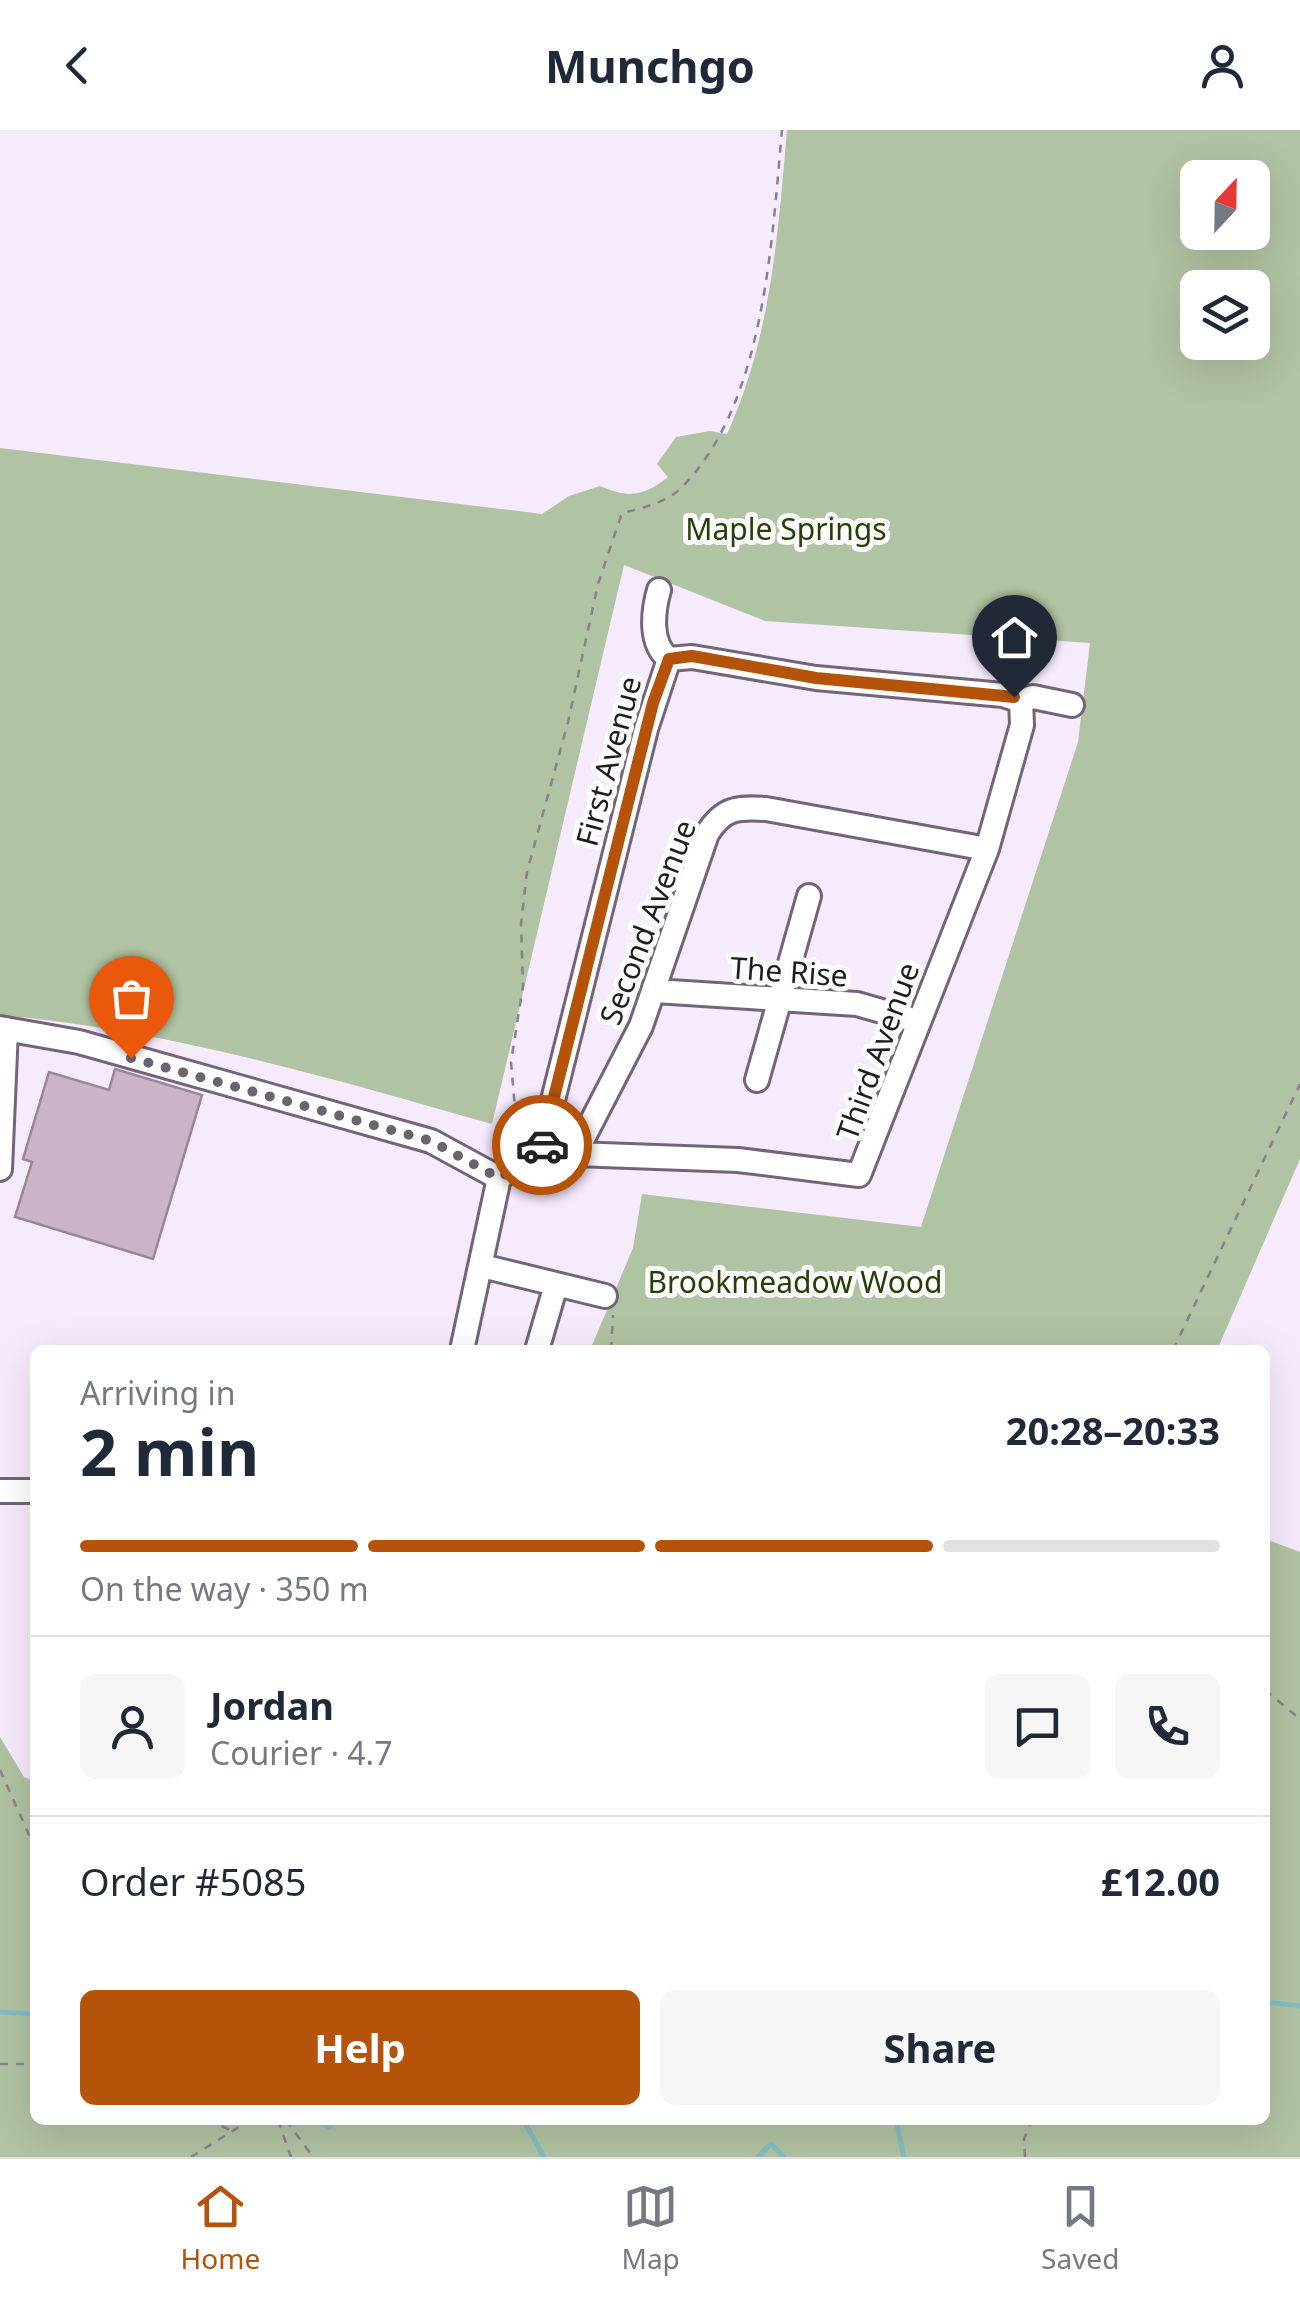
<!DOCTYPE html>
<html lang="en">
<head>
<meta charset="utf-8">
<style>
	body { margin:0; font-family:"Noto Sans",sans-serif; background:#f6f6f7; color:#1f2937; height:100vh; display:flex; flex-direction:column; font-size:38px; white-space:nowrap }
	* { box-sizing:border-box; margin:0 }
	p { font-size:32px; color:#747a83 }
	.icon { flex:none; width:55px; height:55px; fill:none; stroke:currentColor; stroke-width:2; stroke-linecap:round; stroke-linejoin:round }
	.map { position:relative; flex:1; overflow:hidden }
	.sheet { position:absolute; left:30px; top:1215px; width:1240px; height:780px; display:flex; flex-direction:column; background:#fff; border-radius:15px; box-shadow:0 10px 40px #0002 }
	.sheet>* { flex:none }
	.needle { width:65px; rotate:22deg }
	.controls { position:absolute; left:1180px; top:30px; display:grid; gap:20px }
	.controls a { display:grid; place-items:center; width:90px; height:90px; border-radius:15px; background:#fff; box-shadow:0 10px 40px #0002; font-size:50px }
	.pin { position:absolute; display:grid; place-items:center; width:85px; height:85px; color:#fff; margin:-102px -42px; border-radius:50% 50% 50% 0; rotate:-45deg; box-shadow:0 0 10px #0007 }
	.pin .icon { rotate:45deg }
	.courier { position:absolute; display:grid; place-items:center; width:100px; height:100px; margin:-50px; border:8px solid #b45309; border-radius:50%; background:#fff; color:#222; box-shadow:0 2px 12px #0007 }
	.summary em { font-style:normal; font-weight:700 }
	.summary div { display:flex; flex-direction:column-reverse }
	.summary { display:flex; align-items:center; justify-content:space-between; height:170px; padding:0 50px }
	h1 { font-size:65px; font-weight:700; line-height:75px }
	.bar { display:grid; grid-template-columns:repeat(4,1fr); gap:15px 10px; align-content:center; height:120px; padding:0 50px }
	.bar i { height:12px; border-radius:8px; background:#e0e1e3 }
	.bar .active { background:#b45309 }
	.bar p { grid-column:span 4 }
	.line { display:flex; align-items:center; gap:25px; padding:0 50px; border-top:2px solid #e0e1e3 }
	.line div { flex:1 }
	.round { display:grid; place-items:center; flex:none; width:105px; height:105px; border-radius:15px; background:#f6f6f7 }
	.cta { display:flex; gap:20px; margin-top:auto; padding:20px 50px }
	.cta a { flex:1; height:115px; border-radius:15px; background:#b45309; color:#fff; font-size:40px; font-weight:700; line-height:115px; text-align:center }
	.cta a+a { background:#f6f6f7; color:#1f2937 }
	header { display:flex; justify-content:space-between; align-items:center; height:130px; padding:0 50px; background:#fff; font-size:45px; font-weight:700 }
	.tabs { display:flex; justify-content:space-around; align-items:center; height:140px; border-top:2px solid #e0e1e3; background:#fff; font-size:28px; color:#747a83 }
	.tabs a { display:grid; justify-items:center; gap:5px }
	.tabs .active { color:#b45309 }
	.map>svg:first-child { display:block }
	.green { fill:#b0c3a2; fill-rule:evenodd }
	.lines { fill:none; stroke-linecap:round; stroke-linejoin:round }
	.stream { stroke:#85bcc5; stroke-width:5 }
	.building { fill:#cab4c6; stroke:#9b8697; stroke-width:2.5 }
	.minor-casing { stroke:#72657a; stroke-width:28 }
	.path { stroke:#8a818f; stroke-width:2.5; stroke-dasharray:8 8; stroke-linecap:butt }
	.minor { stroke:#fff; stroke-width:22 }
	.done { stroke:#6b636f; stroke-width:10; stroke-dasharray:0 18 }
	.route { stroke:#b45309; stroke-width:12 }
	.labels { text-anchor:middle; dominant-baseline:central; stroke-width:10; stroke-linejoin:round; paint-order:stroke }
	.park-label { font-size:30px; fill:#254006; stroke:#fcfcfc }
	.street-label { font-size:30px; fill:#201b23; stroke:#fcfcfc }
</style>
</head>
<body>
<header><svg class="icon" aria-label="back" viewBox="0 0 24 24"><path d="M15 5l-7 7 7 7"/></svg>Munchgo<svg class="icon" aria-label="person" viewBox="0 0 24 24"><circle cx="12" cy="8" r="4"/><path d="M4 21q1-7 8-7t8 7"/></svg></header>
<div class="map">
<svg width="1300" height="2027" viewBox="0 0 1300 2027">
	<rect width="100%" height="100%" fill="#f6eafd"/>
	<!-- green -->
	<path class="green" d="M 787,0 L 1300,0 L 1300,1029 L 1217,1220 L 590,1220 L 633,1118 L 642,1064 L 921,1097 L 1078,612 L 1090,513 L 765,491 L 624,435 L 492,994 C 331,948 168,900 0,885 L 0,318 L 542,384 L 569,366 L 600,356 C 628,368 643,367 668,347 L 657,334 L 676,307 L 710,301 L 727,304 C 771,207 778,105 787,0 ZM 1198,48 L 1252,48 L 1252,102 L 1198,102 ZM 1198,158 L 1252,158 L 1252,212 L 1198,212 Z
		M 1265,1409 L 1300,1422 L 1300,2027 L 0,2027 L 0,1607 L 24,1647 L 35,1651 L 35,1990 L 1265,1990 Z"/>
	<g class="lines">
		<!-- stream -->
		<path class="stream" d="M 1265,1872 L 1300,1876
			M 0,1882 L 35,1884
			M 316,1990 L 329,1997 L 335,1990
			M 523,1990 L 544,2027
			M 896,1990 L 904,2027
			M 758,2027 L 771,2014 L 784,2027"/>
	</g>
	<!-- building -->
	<path class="building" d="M 115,939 L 202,965 L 153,1129 L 15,1087 L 32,1032 L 23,1029 L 49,942 L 109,960 Z"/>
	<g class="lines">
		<defs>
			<path id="minor" d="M 659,460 C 653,481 649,514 669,529
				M 1021,571 L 1033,567 L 1072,575
				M 655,861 L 857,874 L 917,891
				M 0,898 L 79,912 L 431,1011 L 499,1048
				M 757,950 L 809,766
				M 541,1018 L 575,1024 L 738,1030 L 859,1045 L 987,719 L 1022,595 L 1021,571
				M 575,1024 L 641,896 L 707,704 C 723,678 737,677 766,679 L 987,719
				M 0,1039 L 6,899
				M 499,1048 L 541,1018 L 646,599 L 669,529 L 692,527 L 816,548 L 1003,565 L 1021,571
				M 482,1136 L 605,1166
				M 462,1220 L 499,1048
				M 537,1220 L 556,1155
				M 0,1361 L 35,1361"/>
		</defs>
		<!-- minor casing -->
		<use href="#minor" class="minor-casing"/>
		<!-- path -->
		<path class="path" d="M 509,1019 L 515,978 L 511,932 L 523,856 L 521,794 L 527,742 L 568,592 L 598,454 L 622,383 C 643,378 669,372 684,355 C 765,271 772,109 782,0
			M 611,1220 L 613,1185
			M 1173,1220 L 1300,954
			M 1265,1560 L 1300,1589
			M 0,1640 L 35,1718
			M 0,1934 L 35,1934
			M 207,1990 L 233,2001
			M 278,1990 L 291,2027
			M 286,1990 L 313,2027
			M 191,2027 L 250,1990
			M 1025,2027 L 1024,2009 L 1032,1990"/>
		<!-- minor -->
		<use href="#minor" class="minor"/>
	</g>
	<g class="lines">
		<!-- done -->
		<path class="done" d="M 131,928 L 431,1011 L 499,1048 L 522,1035 L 542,1015"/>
		<!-- route -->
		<path class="route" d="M 542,1015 L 653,573 L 669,529 L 692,526 L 816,548 L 1014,567"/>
	</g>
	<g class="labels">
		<!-- park labels -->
		<g class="park-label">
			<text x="786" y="398">Maple Springs</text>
			<text x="795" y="1151">Brookmeadow Wood</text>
		</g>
		<!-- street labels -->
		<g class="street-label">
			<text transform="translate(608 631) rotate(-75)">First Avenue</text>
			<text transform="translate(647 792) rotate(-69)">Second Avenue</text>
			<text transform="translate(789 841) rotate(4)">The Rise</text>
			<text transform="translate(877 921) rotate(-70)">Third Avenue</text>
		</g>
	</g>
</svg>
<div class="controls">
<a><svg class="needle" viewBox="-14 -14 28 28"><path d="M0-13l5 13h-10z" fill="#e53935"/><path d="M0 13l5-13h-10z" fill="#747a83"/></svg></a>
<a><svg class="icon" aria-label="layers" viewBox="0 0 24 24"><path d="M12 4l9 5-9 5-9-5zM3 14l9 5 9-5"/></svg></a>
</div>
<div class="pin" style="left:131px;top:928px;background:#ea580c"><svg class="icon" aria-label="bag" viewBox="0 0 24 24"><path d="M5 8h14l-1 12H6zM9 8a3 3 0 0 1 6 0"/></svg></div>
<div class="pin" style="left:1014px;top:567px;background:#1f2937"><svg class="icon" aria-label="home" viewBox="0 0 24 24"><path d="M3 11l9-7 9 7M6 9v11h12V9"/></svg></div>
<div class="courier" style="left:542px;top:1015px"><svg class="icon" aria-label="car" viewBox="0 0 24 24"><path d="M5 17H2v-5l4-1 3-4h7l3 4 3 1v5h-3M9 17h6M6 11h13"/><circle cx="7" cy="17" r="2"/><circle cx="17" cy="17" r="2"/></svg></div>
<section class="sheet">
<div class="summary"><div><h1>2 min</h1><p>Arriving in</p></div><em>20:28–20:33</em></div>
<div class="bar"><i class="active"></i><i class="active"></i><i class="active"></i><i></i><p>On the way · 350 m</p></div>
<div class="line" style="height:180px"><a class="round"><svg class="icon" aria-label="person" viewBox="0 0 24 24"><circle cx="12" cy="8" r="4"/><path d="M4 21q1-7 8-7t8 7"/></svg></a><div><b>Jordan</b><p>Courier · 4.7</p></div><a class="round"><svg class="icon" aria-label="chat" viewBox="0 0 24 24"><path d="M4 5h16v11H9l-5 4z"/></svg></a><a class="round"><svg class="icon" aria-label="phone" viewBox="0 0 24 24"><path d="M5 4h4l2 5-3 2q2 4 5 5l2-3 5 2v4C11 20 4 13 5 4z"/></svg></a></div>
<div class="line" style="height:130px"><div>Order #5085</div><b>£12.00</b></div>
<div class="cta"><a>Help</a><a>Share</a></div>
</section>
</div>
<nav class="tabs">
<a class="active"><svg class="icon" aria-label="home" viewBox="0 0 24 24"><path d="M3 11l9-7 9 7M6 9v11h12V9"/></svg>Home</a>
<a><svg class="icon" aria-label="map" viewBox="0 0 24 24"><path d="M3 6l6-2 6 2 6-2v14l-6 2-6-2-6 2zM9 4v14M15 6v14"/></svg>Map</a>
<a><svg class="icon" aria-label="saved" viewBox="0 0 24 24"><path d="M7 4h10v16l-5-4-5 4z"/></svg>Saved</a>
</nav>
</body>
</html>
